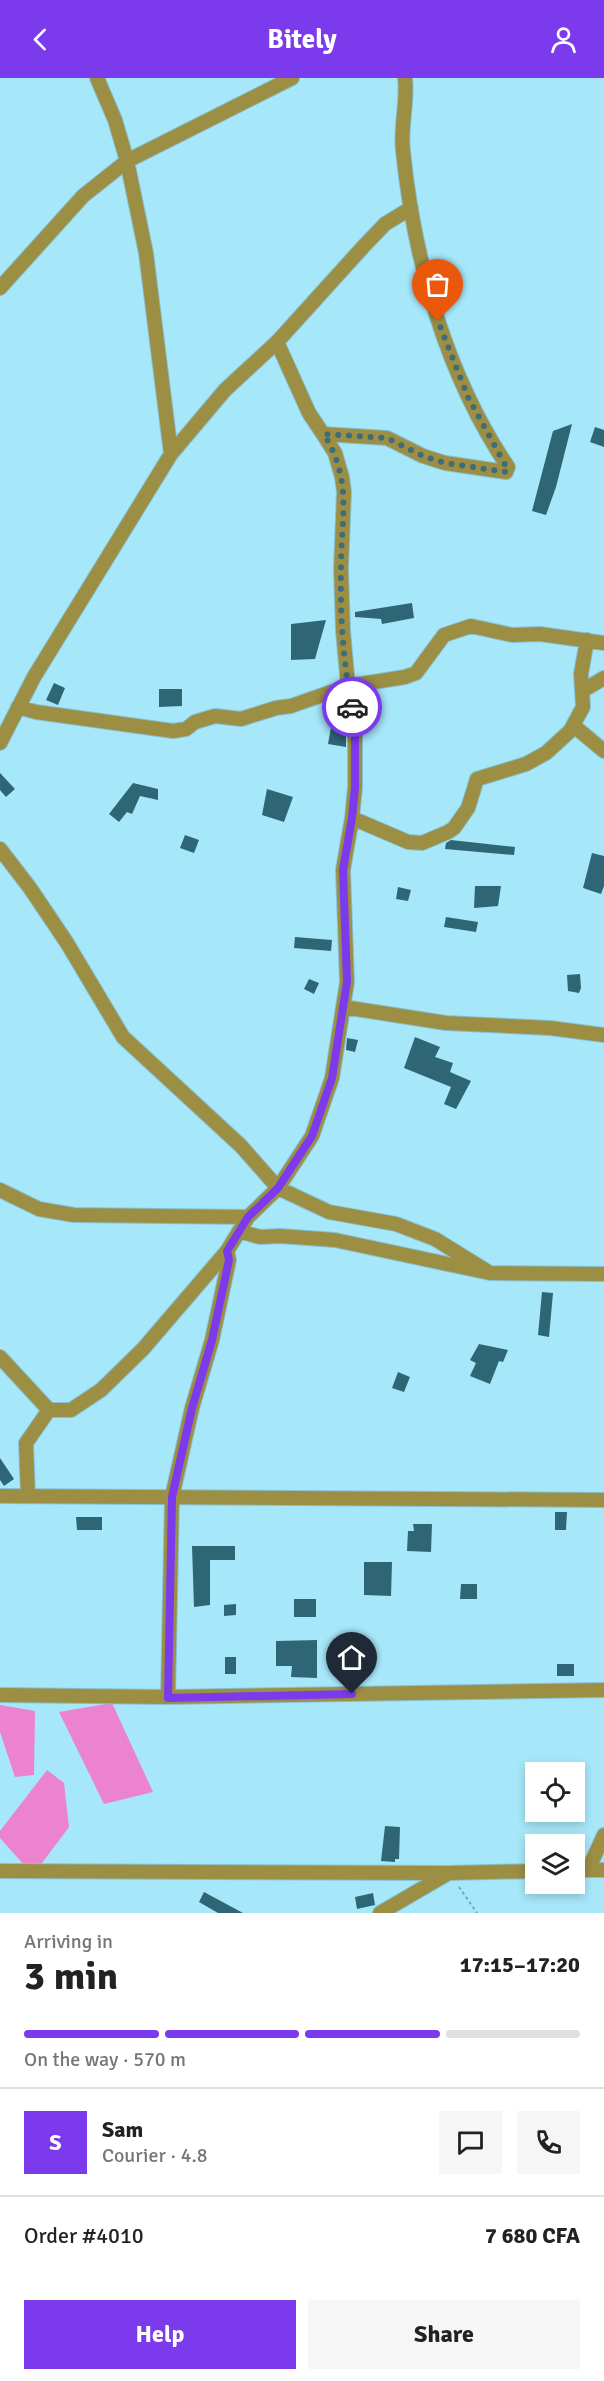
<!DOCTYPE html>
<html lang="en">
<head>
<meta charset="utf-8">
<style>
	body { margin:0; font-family:Signika,sans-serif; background:#f6f6f6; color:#222; height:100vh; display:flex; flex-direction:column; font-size:22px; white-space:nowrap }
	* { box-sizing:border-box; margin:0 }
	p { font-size:20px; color:#767676 }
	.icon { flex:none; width:33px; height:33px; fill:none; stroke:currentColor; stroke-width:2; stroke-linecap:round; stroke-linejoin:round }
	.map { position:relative; height:1835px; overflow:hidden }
	.panel { display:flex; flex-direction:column; background:#fff; flex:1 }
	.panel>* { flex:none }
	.controls { position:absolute; left:525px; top:1684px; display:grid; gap:12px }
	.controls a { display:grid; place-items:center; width:60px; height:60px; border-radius:0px; background:#fff; box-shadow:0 3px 9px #0003; font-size:30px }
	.pin { position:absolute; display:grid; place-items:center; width:51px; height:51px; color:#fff; margin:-62px -26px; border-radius:50% 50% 50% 0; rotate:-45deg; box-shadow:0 0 6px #0007 }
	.pin .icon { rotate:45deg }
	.courier { position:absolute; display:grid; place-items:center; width:60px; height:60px; margin:-30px; border:4px solid #7c3aed; border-radius:50%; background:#fff; color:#222; box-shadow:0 2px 8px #0007 }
	.head em { font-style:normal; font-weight:700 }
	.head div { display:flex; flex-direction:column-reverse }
	.head { display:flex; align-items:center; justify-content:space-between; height:102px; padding:0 24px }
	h1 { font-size:39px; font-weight:700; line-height:45px }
	.bar { display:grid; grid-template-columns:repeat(4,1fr); gap:9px 6px; align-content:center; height:72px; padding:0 24px }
	.bar i { height:8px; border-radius:4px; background:#e0e0e0 }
	.bar .active { background:#7c3aed }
	.bar p { grid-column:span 4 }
	.line { display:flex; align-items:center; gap:15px; padding:0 24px; border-top:2px solid #e0e0e0 }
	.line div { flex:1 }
	.round { display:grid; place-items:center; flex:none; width:63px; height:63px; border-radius:0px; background:#f6f6f6 }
	.button { display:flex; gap:12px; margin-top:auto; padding:12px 24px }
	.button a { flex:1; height:69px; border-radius:0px; background:#7c3aed; color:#fff; font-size:24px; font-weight:700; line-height:69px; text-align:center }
	.button a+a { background:#f6f6f6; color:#222 }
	header { display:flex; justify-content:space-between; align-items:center; height:78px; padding:0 24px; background:#7c3aed; color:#fff; font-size:27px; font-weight:700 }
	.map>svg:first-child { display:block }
	.forest { fill:#ec83ce }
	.building { fill:#2f6675 }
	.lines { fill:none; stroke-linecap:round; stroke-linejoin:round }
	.street-casing { stroke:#87c1d2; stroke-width:16 }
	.path { stroke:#71a8b8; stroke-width:2; stroke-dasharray:3 3; stroke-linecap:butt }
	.street { stroke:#9c8e43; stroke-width:14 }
	.done { stroke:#3e6c79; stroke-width:6; stroke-dasharray:0 10.8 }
	.route { stroke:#7c3aed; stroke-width:8 }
</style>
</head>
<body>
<header><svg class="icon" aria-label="back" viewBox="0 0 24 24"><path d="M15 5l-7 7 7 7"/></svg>Bitely<svg class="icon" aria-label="person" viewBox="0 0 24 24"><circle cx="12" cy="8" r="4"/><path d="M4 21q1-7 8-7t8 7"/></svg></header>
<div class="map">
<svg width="604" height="1835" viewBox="0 0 604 1835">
	<rect width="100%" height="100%" fill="#a7e7fa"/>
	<!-- forest -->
	<path class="forest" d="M 112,1625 L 153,1714 L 104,1726 L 59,1634 Z
		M 0,1627 L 35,1633 L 34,1697 L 15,1699 L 0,1654 Z
		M 47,1692 L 64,1705 L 69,1749 L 33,1797 L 0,1760 L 0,1753 Z"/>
	<!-- building -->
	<path class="building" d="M 572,346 L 556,409 L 546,437 L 532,433 L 553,353 Z
		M 595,349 L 604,352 L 604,369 L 590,364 Z
		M 412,525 L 414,540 L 382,546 L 381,541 L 355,539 L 355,534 Z
		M 326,542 L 315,581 L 291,582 L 291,546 Z
		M 54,605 L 65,610 L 58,627 L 46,622 Z
		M 159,611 L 182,611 L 182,628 L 159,629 Z
		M 341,620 L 343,647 L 346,647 L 346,669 L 328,666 L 336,622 Z
		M 0,695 L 15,711 L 6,719 L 0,712 Z
		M 133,705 L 158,711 L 158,722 L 140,718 L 132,736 L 127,734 L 119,744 L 109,736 Z
		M 267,711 L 293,719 L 284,744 L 262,737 Z
		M 185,757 L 199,762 L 194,775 L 180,770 Z
		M 451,762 L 515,769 L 514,777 L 445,771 L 446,765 Z
		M 592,775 L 604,778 L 604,808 L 601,816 L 583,810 Z
		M 475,808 L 501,808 L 498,828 L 474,830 Z
		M 398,809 L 411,812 L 408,823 L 396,821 Z
		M 446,839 L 478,844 L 476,854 L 444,849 Z
		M 295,859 L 332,862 L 331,873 L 294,870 Z
		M 580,896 L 581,910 L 579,915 L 568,913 L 567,897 Z
		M 309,901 L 319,905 L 314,916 L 304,911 Z
		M 415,959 L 440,969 L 435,979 L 453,985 L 450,994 L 471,1003 L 456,1031 L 444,1026 L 451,1009 L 404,990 Z
		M 347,960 L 358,962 L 355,974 L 346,972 Z
		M 542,1214 L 553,1215 L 549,1259 L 538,1257 Z
		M 479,1266 L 508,1272 L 503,1284 L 499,1283 L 490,1306 L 470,1298 L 476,1285 L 470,1282 Z
		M 398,1294 L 410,1299 L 404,1314 L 392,1310 Z
		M 0,1380 L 14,1401 L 4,1408 L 0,1402 Z
		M 555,1434 L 567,1434 L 566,1452 L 555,1452 Z
		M 76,1439 L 102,1439 L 102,1452 L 77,1452 Z
		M 413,1446 L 432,1446 L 431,1474 L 407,1473 L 408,1453 L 414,1453 Z
		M 192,1468 L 235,1468 L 235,1482 L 210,1482 L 210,1527 L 194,1529 Z
		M 364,1484 L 392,1484 L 391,1518 L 364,1517 Z
		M 461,1506 L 477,1506 L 477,1521 L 460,1521 Z
		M 294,1521 L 316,1521 L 316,1539 L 294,1539 Z
		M 236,1526 L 236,1537 L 224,1538 L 224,1527 Z
		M 317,1562 L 317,1600 L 291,1599 L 292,1588 L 276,1588 L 276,1563 Z
		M 225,1579 L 236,1579 L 236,1596 L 225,1596 Z
		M 557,1586 L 574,1586 L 574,1598 L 557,1598 Z
		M 385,1748 L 400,1749 L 399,1781 L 395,1781 L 395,1784 L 381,1783 Z
		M 204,1814 L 243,1835 L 218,1835 L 199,1824 Z
		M 373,1815 L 375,1827 L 357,1831 L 355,1819 Z"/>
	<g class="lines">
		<defs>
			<path id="street" d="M 97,0 L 115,42 L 127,83 L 146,175 L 171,376
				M 0,210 L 83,118 L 127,83 L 292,0
				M 277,264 L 309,335 L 323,356
				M 582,613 L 604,600
				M 18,629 L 36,634 L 173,653 L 186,651 L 195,644 L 215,638 L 241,641 L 276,630 L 291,628 L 348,608 L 405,599 L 416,595 L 444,557 L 471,548 L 512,557 L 540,556 L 604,565
				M 574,648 L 604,673
				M 0,665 L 34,599 L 171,376 L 225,312 L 277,264 L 363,169 L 385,146 L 411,130
				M 352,740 L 408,764 L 422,765 L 448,754 L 454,750 L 468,730 L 477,701 L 526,686 L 546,675 L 570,653 L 583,629 L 581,596 L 587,562
				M 0,771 L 30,810 L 67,865 L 123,959 L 241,1068 L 278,1110 L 329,1134 L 396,1146 L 435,1161 L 490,1195
				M 343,929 L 446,945 L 550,950 L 604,957
				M 0,1112 L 39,1131 L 74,1137 L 248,1139
				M 239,1153 L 260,1159 L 280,1158 L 335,1162 L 490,1195 L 604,1196
				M 0,1279 L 49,1332 L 71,1332 L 101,1312 L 143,1271 L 227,1173 L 248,1139 L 278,1110 L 312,1058 L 332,1000 L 347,904 L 343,792 L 352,740 L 355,709 L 355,645 L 348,608 L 343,553 L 341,491 L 344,414 L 342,399 L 335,375 L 323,356 L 387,360 L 423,378 L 445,385 L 506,394 L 508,389 C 446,297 414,182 403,73 C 400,48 408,24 405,0
				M 0,1418 L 604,1422
				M 28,1418 L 26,1365 L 49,1332
				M 0,1617 L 168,1619 L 604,1612
				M 168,1619 L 172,1419 L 192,1330 L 212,1262 L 229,1182 L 227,1173
				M 574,1792 L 604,1792
				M 588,1792 L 604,1757
				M 0,1793 L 448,1795 L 536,1793
				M 380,1835 L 447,1796"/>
		</defs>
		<!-- street casing -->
		<use href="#street" class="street-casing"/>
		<!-- path -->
		<path class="path" d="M 459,1809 L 477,1835"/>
		<!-- street -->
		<use href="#street" class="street"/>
	</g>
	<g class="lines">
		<!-- done -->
		<path class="done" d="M 352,629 C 343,584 340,536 341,491 C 341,437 353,405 324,356 L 387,360 L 423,378 L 445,385 L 506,394 L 508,392 L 468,319 L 438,243"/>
		<!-- route -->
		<path class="route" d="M 352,629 L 355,645 L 355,709 L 352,740 L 343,792 L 347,904 L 332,1000 L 312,1058 L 278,1110 L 248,1139 L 227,1173 L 229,1182 L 212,1262 L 192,1330 L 172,1419 L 168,1620 L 352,1616"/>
	</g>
</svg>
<div class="controls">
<a><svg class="icon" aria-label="locate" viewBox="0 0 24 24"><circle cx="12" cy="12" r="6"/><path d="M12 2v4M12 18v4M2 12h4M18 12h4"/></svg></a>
<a><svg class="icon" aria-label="layers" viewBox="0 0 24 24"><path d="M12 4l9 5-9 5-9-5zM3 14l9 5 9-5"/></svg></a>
</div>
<div class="pin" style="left:438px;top:243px;background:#ea580c"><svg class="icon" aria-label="bag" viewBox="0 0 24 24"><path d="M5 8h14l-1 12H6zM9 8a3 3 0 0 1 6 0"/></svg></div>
<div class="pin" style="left:352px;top:1616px;background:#1f2937"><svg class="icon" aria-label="home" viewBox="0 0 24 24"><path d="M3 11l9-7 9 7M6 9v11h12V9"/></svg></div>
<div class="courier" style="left:352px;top:629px"><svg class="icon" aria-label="car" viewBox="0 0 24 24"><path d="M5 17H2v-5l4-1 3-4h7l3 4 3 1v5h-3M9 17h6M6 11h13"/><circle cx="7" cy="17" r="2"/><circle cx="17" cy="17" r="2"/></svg></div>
</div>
<section class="panel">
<div class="head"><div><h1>3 min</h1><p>Arriving in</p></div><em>17:15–17:20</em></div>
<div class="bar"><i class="active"></i><i class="active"></i><i class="active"></i><i></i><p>On the way · 570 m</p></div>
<div class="line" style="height:108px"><b class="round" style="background:#7c3aed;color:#fff">S</b><div><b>Sam</b><p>Courier · 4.8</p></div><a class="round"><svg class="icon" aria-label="chat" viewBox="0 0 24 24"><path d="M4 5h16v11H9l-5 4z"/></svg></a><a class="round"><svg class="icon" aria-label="phone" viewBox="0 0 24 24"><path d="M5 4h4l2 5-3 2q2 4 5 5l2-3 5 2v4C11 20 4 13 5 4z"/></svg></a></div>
<div class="line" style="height:78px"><div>Order #4010</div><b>7 680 CFA</b></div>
<div class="button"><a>Help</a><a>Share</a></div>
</section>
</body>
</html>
